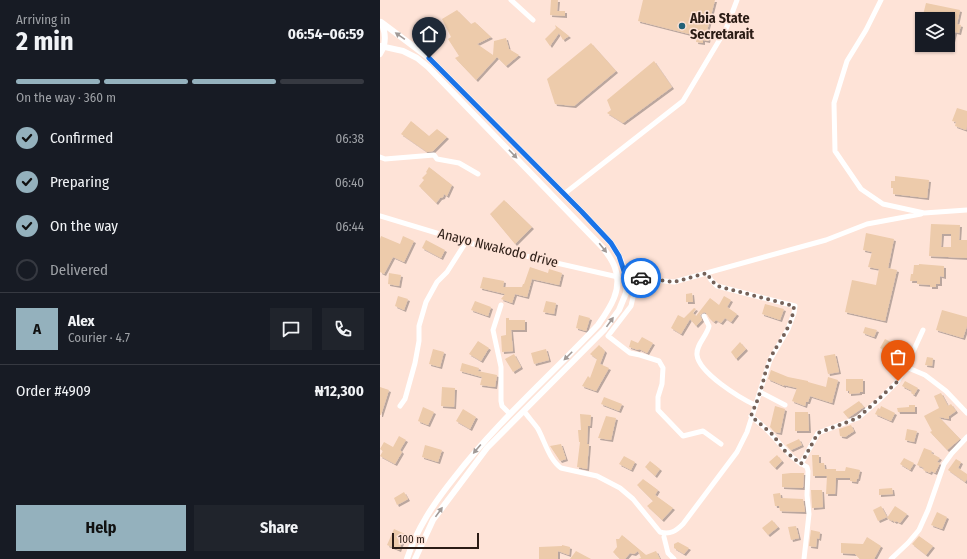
<!DOCTYPE html>
<html lang="en">
<head>
<meta charset="utf-8">
<style>
	body { margin:0; font-family:"Fira Sans Condensed",sans-serif; background:#20242c; color:#f1f3f6; height:100vh; display:flex; flex-direction:column; font-size:15px; white-space:nowrap }
	* { box-sizing:border-box; margin:0 }
	p { font-size:13px; color:#9ea1a6 }
	.icon { flex:none; width:22px; height:22px; fill:none; stroke:currentColor; stroke-width:2; stroke-linecap:round; stroke-linejoin:round }
	.map { position:relative; flex:1; overflow:hidden }
	.panel { display:flex; flex-direction:column; background:#171b24; width:380px }
	.panel>* { flex:none }
	.buttons { position:absolute; left:535px; top:12px; display:grid; gap:8px }
	.buttons a { display:grid; place-items:center; width:40px; height:40px; border-radius:0px; background:#171b24; box-shadow:0 1px 3px #0004; font-size:20px }
	.scale { position:absolute; left:12px; bottom:10px; width:87px; box-sizing:border-box; padding-left:4px; border:2px solid #2b1c15; border-top:0; font-size:11px; line-height:14px; white-space:nowrap; color:#2b1c15; -webkit-text-stroke:3px #fee3d7; paint-order:stroke }
	.pin { position:absolute; display:grid; place-items:center; width:34px; height:34px; color:#fff; margin:-41px -17px; border-radius:50% 50% 50% 0; rotate:-45deg; box-shadow:0 0 4px #0007 }
	.pin .icon { rotate:45deg }
	.courier { position:absolute; display:grid; place-items:center; width:40px; height:40px; margin:-20px; border:3px solid #1a73e8; border-radius:50%; background:#fff; color:#222; box-shadow:0 1px 5px #0007 }
	.headline em { font-style:normal; font-weight:700 }
	.headline div { display:flex; flex-direction:column-reverse }
	.headline { display:flex; align-items:center; justify-content:space-between; height:68px; padding:0 16px }
	h1 { font-size:26px; font-weight:700; line-height:30px }
	.bar { display:grid; grid-template-columns:repeat(4,1fr); gap:6px 4px; align-content:center; height:48px; padding:0 16px }
	.bar i { height:5px; border-radius:3px; background:#363941 }
	.bar .on { background:#94b1bd }
	.bar p { grid-column:span 4 }
	.line { display:flex; align-items:center; gap:10px; padding:0 16px; border-top:1px solid #363941 }
	.line div { flex:1 }
	.round { display:grid; place-items:center; flex:none; width:42px; height:42px; border-radius:0px; background:#20242c }
	ol { padding:0 16px; list-style:none }
	li { display:flex; align-items:center; gap:12px; height:44px }
	li p { margin-inline-start:auto }
	li .icon { padding:4px; border-radius:50%; background:#94b1bd; color:#111; stroke-width:4 }
	li:last-child { color:#9ea1a6 }
	li i { width:22px; height:22px; border:2px solid #363941; border-radius:50% }
	.button { display:flex; gap:8px; margin-top:auto; padding:8px 16px }
	.button a { flex:1; height:46px; border-radius:0px; background:#94b1bd; color:#111; font-size:16px; font-weight:700; line-height:46px; text-align:center }
	.button a+a { background:#20242c; color:#f1f3f6 }
	main { display:flex; flex:1; min-height:0 }
	.map>svg:first-child { display:block }
	.building { fill:#edcbab; fill-rule:evenodd; filter:url(#shadow) }
	.lines { fill:none; stroke-linecap:round; stroke-linejoin:round }
	.minor { stroke:#fff; stroke-width:5 }
	.tertiary { stroke:#fff; stroke-width:6 }
	.oneway { fill:#a09996 }
	.done { stroke:#756259; stroke-width:4; stroke-dasharray:0 7.2 }
	.route { stroke:#1a73e8; stroke-width:5 }
	.poi-dot { fill:#236177; stroke:#fee3d7; stroke-width:1.5 }
	.labels { text-anchor:middle; dominant-baseline:central; stroke-width:3; stroke-linejoin:round; paint-order:stroke }
	.poi-label { font-size:14px; font-weight:bold; fill:#2b1c15; stroke:#fee3d7; text-anchor:start }
	.street-label { font-size:14px; fill:#2b1c15; stroke:#fee3d7 }
</style>
</head>
<body>
<main>
<section class="panel">
<div class="headline"><div><h1>2 min</h1><p>Arriving in</p></div><em>06:54–06:59</em></div>
<div class="bar"><i class="on"></i><i class="on"></i><i class="on"></i><i></i><p>On the way · 360 m</p></div>
<ol>
<li><svg class="icon" aria-label="check" viewBox="0 0 24 24"><path d="M5 12l5 5 9-10"/></svg>Confirmed<p>06:38</p></li>
<li><svg class="icon" aria-label="check" viewBox="0 0 24 24"><path d="M5 12l5 5 9-10"/></svg>Preparing<p>06:40</p></li>
<li><svg class="icon" aria-label="check" viewBox="0 0 24 24"><path d="M5 12l5 5 9-10"/></svg>On the way<p>06:44</p></li>
<li><i></i>Delivered</li>
</ol>
<div class="line" style="height:72px"><b class="round" style="background:#94b1bd;color:#111">A</b><div><b>Alex</b><p>Courier · 4.7</p></div><a class="round"><svg class="icon" aria-label="chat" viewBox="0 0 24 24"><path d="M4 5h16v11H9l-5 4z"/></svg></a><a class="round"><svg class="icon" aria-label="phone" viewBox="0 0 24 24"><path d="M5 4h4l2 5-3 2q2 4 5 5l2-3 5 2v4C11 20 4 13 5 4z"/></svg></a></div>
<div class="line" style="height:52px"><div>Order #4909</div><b>₦12,300</b></div>
<div class="button"><a>Help</a><a>Share</a></div>
</section>
<div class="map">
<svg width="587" height="559" viewBox="0 0 587 559">
	<defs>
		<filter id="shadow"><feDropShadow dx="2" dy="2" stdDeviation="0" flood-color="#0004"/></filter>
	</defs>
	<rect width="100%" height="100%" fill="#fee3d7"/>
	<!-- building -->
	<path class="building" d="M 171,0 L 178,0 L 177,11 L 185,11 L 185,16 L 170,15 Z
		M 263,0 L 335,0 L 327,31 L 330,32 L 328,41 L 323,40 L 323,43 L 316,42 L 317,36 L 258,21 Z
		M 546,3 L 580,10 L 577,24 L 581,25 L 579,33 L 575,32 L 572,45 L 568,44 L 568,19 L 542,19 Z
		M 77,10 L 91,24 L 95,22 L 111,37 L 97,44 L 113,55 L 114,41 L 126,38 L 129,49 L 139,55 L 126,66 L 117,57 L 96,80 L 75,58 L 79,56 L 68,39 L 71,37 L 62,19 Z
		M 175,25 L 189,36 L 183,40 L 179,33 L 170,46 L 165,39 L 176,28 Z
		M 211,43 L 236,71 L 194,106 L 175,104 L 167,79 Z
		M 274,61 L 292,87 L 243,123 L 227,113 L 231,110 L 227,100 Z
		M 577,108 L 587,111 L 587,126 L 586,130 L 575,126 L 576,122 L 572,121 Z
		M 31,121 L 49,136 L 57,129 L 67,137 L 53,151 L 47,152 L 21,134 Z
		M 49,167 L 72,185 L 67,196 L 64,194 L 63,197 L 60,198 L 56,203 L 39,186 L 44,180 L 42,178 L 47,173 L 46,172 Z
		M 515,176 L 549,180 L 547,198 L 513,194 L 513,188 L 511,188 L 511,181 L 515,181 Z
		M 124,200 L 152,227 L 135,244 L 110,214 Z
		M 551,224 L 580,225 L 579,240 L 587,240 L 587,258 L 549,256 ZM 562,234 L 571,234 L 571,247 L 561,247 Z
		M 486,233 L 514,239 L 508,268 L 517,270 L 505,321 L 465,312 L 472,280 L 496,285 L 499,269 L 488,267 L 492,252 L 483,250 Z
		M 1,236 L 20,244 L 23,236 L 34,241 L 24,262 L 13,257 L 4,274 L 0,272 L 0,239 Z
		M 46,240 L 65,250 L 61,258 L 42,248 Z
		M 539,264 L 564,266 L 564,277 L 560,276 L 560,284 L 556,284 L 556,287 L 550,287 L 550,285 L 537,284 L 537,281 L 530,281 L 531,274 L 533,274 L 534,265 L 539,265 Z
		M 150,267 L 168,273 L 169,269 L 182,273 L 179,285 L 152,279 L 147,297 L 135,294 L 132,303 L 121,299 L 125,294 L 100,288 L 103,277 L 124,281 L 123,287 L 142,287 L 143,284 L 144,284 Z
		M 9,273 L 21,275 L 19,286 L 8,284 Z
		M 312,293 L 313,302 L 306,302 L 306,294 Z
		M 18,296 L 28,299 L 24,310 L 15,306 Z
		M 344,296 L 351,300 L 347,307 L 357,314 L 351,322 L 345,318 L 341,323 L 336,320 L 334,322 L 330,319 L 326,313 L 324,312 L 320,315 L 322,320 L 316,326 L 310,319 L 301,334 L 291,328 L 298,315 L 304,318 L 314,308 L 316,309 L 313,313 L 316,316 L 330,298 L 339,305 Z
		M 95,301 L 111,307 L 108,316 L 91,310 Z
		M 166,301 L 176,303 L 174,314 L 163,312 Z
		M 385,304 L 404,309 L 400,320 L 382,314 Z
		M 562,310 L 587,317 L 587,326 L 583,338 L 556,330 Z
		M 199,315 L 210,318 L 206,331 L 196,328 Z
		M 126,318 L 129,318 L 129,320 L 145,320 L 145,330 L 131,330 L 133,351 L 122,352 L 121,336 L 126,335 Z
		M 485,327 L 497,330 L 494,337 L 483,333 Z
		M 262,337 L 273,343 L 267,353 L 259,349 L 258,350 L 249,347 L 251,340 L 258,343 Z
		M 505,339 L 521,347 L 516,356 L 500,348 Z
		M 98,341 L 109,348 L 101,361 L 89,354 Z
		M 360,342 L 366,349 L 356,359 L 351,352 Z
		M 219,345 L 225,351 L 220,364 L 229,368 L 216,391 L 202,386 L 208,376 L 210,378 L 217,359 L 210,354 Z
		M 53,349 L 64,352 L 60,367 L 49,364 Z
		M 166,349 L 169,360 L 154,364 L 151,353 Z
		M 134,354 L 141,367 L 133,372 L 125,359 Z
		M 455,354 L 459,372 L 448,374 L 444,356 Z
		M 547,357 L 553,358 L 552,366 L 545,365 Z
		M 82,363 L 99,368 L 98,371 L 117,375 L 115,387 L 100,385 L 102,377 L 80,371 Z
		M 391,370 L 408,377 L 428,381 L 428,382 L 446,387 L 448,377 L 458,380 L 452,403 L 430,396 L 428,402 L 426,402 L 425,406 L 412,401 L 417,388 L 404,385 L 404,386 L 388,379 Z
		M 466,379 L 483,379 L 483,392 L 480,392 L 480,393 L 469,394 L 469,391 L 466,391 Z
		M 525,381 L 538,388 L 534,395 L 531,393 L 532,391 L 522,386 Z
		M 0,387 L 9,390 L 1,415 L 0,415 Z
		M 62,387 L 75,388 L 74,407 L 61,406 Z
		M 561,393 L 568,406 L 571,404 L 576,411 L 569,416 L 569,419 L 559,417 L 580,439 L 567,450 L 550,432 L 552,431 L 544,416 L 559,408 L 554,396 Z
		M 224,397 L 242,404 L 239,411 L 221,404 Z
		M 479,401 L 484,407 L 468,418 L 463,412 Z
		M 529,405 L 535,405 L 535,412 L 518,412 L 517,408 L 529,407 Z
		M 395,406 L 405,409 L 400,433 L 395,432 L 390,427 Z
		M 501,406 L 515,413 L 511,421 L 495,414 L 498,408 L 500,409 Z
		M 43,407 L 54,412 L 48,425 L 38,421 Z
		M 83,409 L 96,417 L 90,429 L 76,421 Z
		M 415,412 L 428,412 L 429,431 L 415,431 Z
		M 200,414 L 211,415 L 210,426 L 208,426 L 207,444 L 209,444 L 207,469 L 197,467 L 200,442 L 199,442 L 198,430 L 201,430 Z
		M 226,416 L 236,418 L 231,440 L 218,438 Z
		M 471,425 L 474,431 L 465,437 L 460,436 L 459,429 Z
		M 527,429 L 537,431 L 534,442 L 525,440 Z
		M 19,436 L 26,440 L 20,450 L 22,452 L 15,464 L 0,456 L 3,451 L 0,449 L 4,442 L 13,447 Z
		M 419,439 L 422,445 L 411,450 L 406,445 Z
		M 181,444 L 186,459 L 180,461 L 170,446 Z
		M 45,445 L 62,450 L 58,462 L 42,457 Z
		M 544,448 L 552,451 L 551,453 L 560,458 L 557,462 L 560,463 L 555,473 L 551,471 L 550,473 L 543,470 L 544,468 L 537,465 Z
		M 397,455 L 402,461 L 395,468 L 389,462 Z
		M 432,455 L 439,455 L 439,463 L 444,463 L 445,469 L 456,469 L 456,471 L 465,471 L 466,467 L 480,470 L 478,479 L 477,479 L 476,482 L 470,481 L 470,478 L 456,478 L 455,494 L 446,494 L 447,476 L 433,476 Z
		M 244,456 L 255,462 L 251,470 L 239,464 Z
		M 524,458 L 534,463 L 530,470 L 520,464 Z
		M 576,459 L 581,462 L 578,468 L 587,474 L 587,479 L 585,482 L 568,470 Z
		M 270,461 L 280,469 L 275,476 L 265,467 Z
		M 411,473 L 424,473 L 423,488 L 402,487 L 402,474 Z
		M 263,479 L 278,490 L 275,495 L 293,508 L 282,520 L 267,506 L 273,501 L 257,485 Z
		M 512,488 L 513,494 L 499,495 L 499,489 Z
		M 431,490 L 442,490 L 443,507 L 432,508 Z
		M 24,492 L 28,499 L 17,505 L 14,498 Z
		M 400,493 L 401,498 L 423,499 L 425,512 L 400,511 L 399,506 L 395,506 L 393,494 Z
		M 501,506 L 507,517 L 498,521 L 493,510 Z
		M 515,506 L 527,514 L 520,523 L 516,521 L 515,522 L 512,520 L 512,521 L 507,518 Z
		M 557,512 L 567,517 L 562,529 L 551,525 Z
		M 392,520 L 398,527 L 388,535 L 382,528 Z
		M 416,526 L 419,538 L 411,540 L 408,527 Z
		M 14,529 L 25,534 L 19,550 L 7,545 Z
		M 431,530 L 440,532 L 439,539 L 437,538 L 436,547 L 429,546 Z
		M 242,535 L 266,555 L 276,551 L 280,559 L 258,559 L 261,558 L 258,551 L 254,554 L 250,553 L 245,559 L 240,559 L 233,552 L 237,547 L 236,539 L 239,539 Z
		M 539,536 L 553,546 L 546,555 L 532,544 Z
		M 487,537 L 501,546 L 494,559 L 480,559 L 475,554 L 461,553 L 461,543 L 483,544 Z
		M 298,542 L 309,548 L 304,554 L 294,548 L 294,544 Z
		M 182,545 L 190,547 L 189,555 L 178,551 L 178,559 L 159,559 L 159,547 L 182,546 Z
		M 196,551 L 211,559 L 190,559 Z"/>
	<g class="lines">
		<!-- minor -->
		<path class="minor" d="M 131,0 L 153,20
			M 501,0 L 486,30 L 467,61 L 454,103 L 455,151 L 481,189 L 503,204 L 544,213 L 587,210
			M 0,157 L 5,159 L 54,155 L 57,159 L 79,163 L 98,174
			M 184,194 L 303,101 L 346,29 L 357,0
			M 0,216 L 93,244 L 238,277
			M 246,277 L 294,282 L 446,240 L 487,224 L 541,214
			M 247,283 L 256,284 L 251,306 L 228,336 L 250,353 L 260,355 L 279,361 L 283,368 L 282,384 L 278,397 L 278,410 L 303,436 L 323,431 L 341,444
			M 121,305 L 113,330 L 121,367 L 121,401 L 122,406 L 130,414
			M 324,316 L 329,326 C 327,336 316,344 317,355 C 319,373 360,398 375,405
			M 526,367 L 545,375 L 566,391 L 587,413
			M 380,392 L 405,405
			M 20,406 L 25,399 L 35,363 L 39,341 L 39,326 L 46,302 L 57,282 L 67,272 L 86,242
			M 144,411 C 148,417 154,423 158,429 C 165,442 169,459 181,468 L 217,476 L 240,488 L 253,499 L 280,532 C 290,535 296,531 303,524 L 357,452 L 367,432 L 390,360 L 408,329 L 414,313 L 415,306 L 337,286 L 331,280 L 327,273
			M 371,416 C 378,422 386,428 392,435 C 403,447 412,460 427,467 L 428,471 L 427,495 L 429,514 L 424,559
			M 421,464 L 438,433 L 478,418 L 500,399 L 518,381 L 526,367 L 543,330
			M 284,537 L 288,553 L 294,559
			M 511,559 L 528,543 L 539,530 L 548,510 L 564,464 L 572,453 L 587,437"/>
		<!-- tertiary -->
		<path class="tertiary" d="M 1,22 L 49,58 L 202,212 L 231,243 L 239,256 L 243,266 L 246,273 L 247,283 L 246,293 L 239,310 L 224,330 L 107,448 L 53,520 L 35,559
			M 0,46 L 23,51 L 37,58 L 48,67 L 224,249 C 228,255 233,261 235,268 C 243,289 230,308 218,325 C 170,376 117,422 74,478 C 54,503 37,528 27,559
			M 0,54 C 7,43 6,33 1,22"/>
	</g>
	<!-- one-way arrows -->
	<defs><path id="oneway-solid" d="M-6-.8H1V-3.2L6.5 0L1 3.2V.8H-6Z"/></defs>
	<g class="oneway">
		<use href="#oneway-solid" transform="translate(20 36) rotate(-145)"/>
		<use href="#oneway-solid" transform="translate(133 154) rotate(46)"/>
		<use href="#oneway-solid" transform="translate(223 248) rotate(51)"/>
		<use href="#oneway-solid" transform="translate(230 322) rotate(-54)"/>
		<use href="#oneway-solid" transform="translate(188 356) rotate(135)"/>
		<use href="#oneway-solid" transform="translate(97 449) rotate(130)"/>
		<use href="#oneway-solid" transform="translate(59 512) rotate(-54)"/>
	</g>
	<g class="lines">
		<!-- done -->
		<path class="done" d="M 261,278 L 294,282 L 327,273 L 331,280 L 337,286 L 414,306 C 412,328 399,340 390,359 C 385,370 384,381 380,392 C 378,400 374,408 371,416 L 392,434 L 405,451 L 421,464 L 438,433 L 478,418 L 518,381"/>
		<!-- route -->
		<path class="route" d="M 49,58 L 202,212 L 231,243 L 239,256 L 246,277 L 261,278"/>
	</g>
	<!-- markers -->
	<circle class="poi-dot" cx="302" cy="26" r="4"/>
	<g class="labels">
		<!-- poi labels -->
		<g class="poi-label">
			<text x="310" y="18">Abia State<tspan x="310" dy="16">Secretarait</tspan></text>
		</g>
		<!-- street labels -->
		<g class="street-label">
			<text transform="translate(118 248) rotate(14)">Anayo Nwakodo drive</text>
		</g>
	</g>
</svg>
<div class="buttons">
<a><svg class="icon" aria-label="layers" viewBox="0 0 24 24"><path d="M12 4l9 5-9 5-9-5zM3 14l9 5 9-5"/></svg></a>
</div>
<div class="scale">100 m</div>
<div class="pin" style="left:518px;top:381px;background:#ea580c"><svg class="icon" aria-label="bag" viewBox="0 0 24 24"><path d="M5 8h14l-1 12H6zM9 8a3 3 0 0 1 6 0"/></svg></div>
<div class="pin" style="left:49px;top:58px;background:#1f2937"><svg class="icon" aria-label="home" viewBox="0 0 24 24"><path d="M3 11l9-7 9 7M6 9v11h12V9"/></svg></div>
<div class="courier" style="left:261px;top:278px"><svg class="icon" aria-label="car" viewBox="0 0 24 24"><path d="M5 17H2v-5l4-1 3-4h7l3 4 3 1v5h-3M9 17h6M6 11h13"/><circle cx="7" cy="17" r="2"/><circle cx="17" cy="17" r="2"/></svg></div>
</div>
</main>
</body>
</html>
